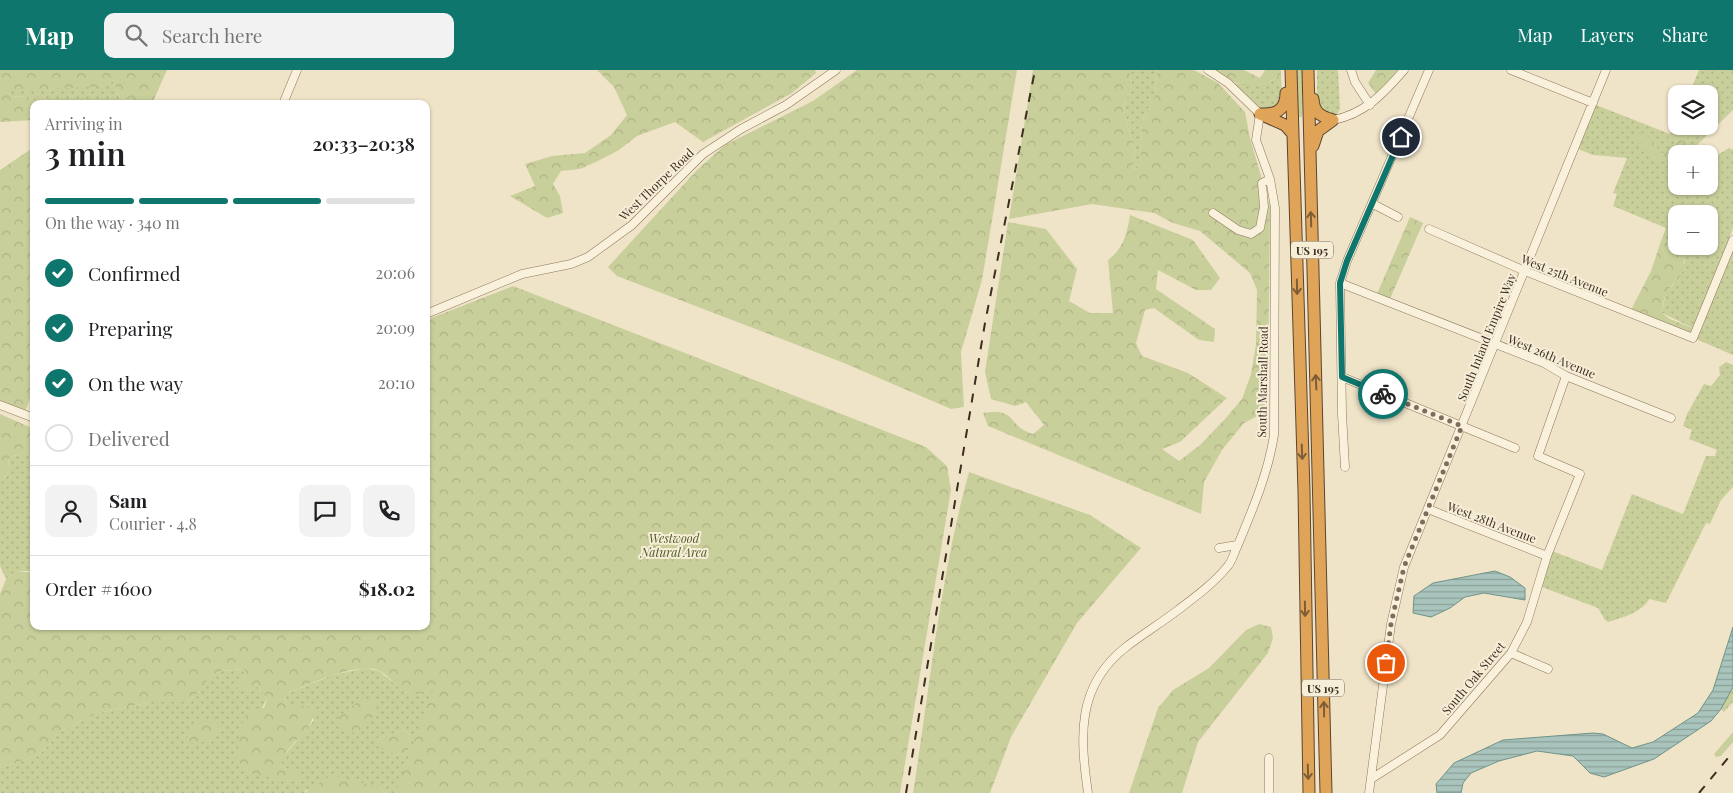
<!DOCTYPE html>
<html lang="en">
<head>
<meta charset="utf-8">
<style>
	body { margin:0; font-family:"Playfair Display",serif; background:#f2f2f2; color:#202124; height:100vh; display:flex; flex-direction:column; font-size:19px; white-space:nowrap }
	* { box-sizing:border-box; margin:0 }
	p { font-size:16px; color:#757577 }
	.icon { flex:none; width:28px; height:28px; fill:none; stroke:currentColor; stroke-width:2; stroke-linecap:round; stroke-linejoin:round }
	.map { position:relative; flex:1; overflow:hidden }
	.panel { position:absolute; left:30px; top:30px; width:400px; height:530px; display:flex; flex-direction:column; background:#fff; border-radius:10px; box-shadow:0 1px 4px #0004 }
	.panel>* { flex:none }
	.tools { position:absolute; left:1668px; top:15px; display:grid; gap:10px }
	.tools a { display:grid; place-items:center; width:50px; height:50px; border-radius:10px; background:#fff; box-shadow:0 1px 4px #0004; font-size:25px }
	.pin { position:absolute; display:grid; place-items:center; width:42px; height:42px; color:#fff; margin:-21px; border:2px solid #fff; border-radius:50%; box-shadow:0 1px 5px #0007 }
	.courier { position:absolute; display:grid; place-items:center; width:50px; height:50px; margin:-25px; border:4px solid #0f766e; border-radius:50%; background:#fff; color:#222; box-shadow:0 1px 6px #0007 }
	.overview em { font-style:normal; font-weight:600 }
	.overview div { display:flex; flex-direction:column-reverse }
	.overview { display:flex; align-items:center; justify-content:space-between; height:85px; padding:0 15px }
	h1 { font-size:32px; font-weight:600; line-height:38px }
	.bar { display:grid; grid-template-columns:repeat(4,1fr); gap:8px 5px; align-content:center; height:60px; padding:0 15px }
	.bar i { height:6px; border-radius:4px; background:#e0e0e0 }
	.bar .active { background:#0f766e }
	.bar p { grid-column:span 4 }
	.line { display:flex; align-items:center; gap:12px; padding:0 15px; border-top:1px solid #e0e0e0 }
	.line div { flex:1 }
	.round { display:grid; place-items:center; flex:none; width:52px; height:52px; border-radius:10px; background:#f2f2f2 }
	ol { padding:0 15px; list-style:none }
	li { display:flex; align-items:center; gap:15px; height:55px }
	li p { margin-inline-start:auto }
	li .icon { padding:5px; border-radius:50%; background:#0f766e; color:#fff; stroke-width:4 }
	li:last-child { color:#757577 }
	li i { width:28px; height:28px; border:2px solid #e0e0e0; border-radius:50% }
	header { display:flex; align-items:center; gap:30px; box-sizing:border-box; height:70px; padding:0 25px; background:#0f766e; color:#fff }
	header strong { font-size:24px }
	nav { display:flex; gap:28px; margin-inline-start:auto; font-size:18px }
	.search { width:350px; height:45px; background:#f2f2f2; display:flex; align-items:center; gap:12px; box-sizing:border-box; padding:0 18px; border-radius:10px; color:#757577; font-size:19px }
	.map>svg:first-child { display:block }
	.grass { fill:url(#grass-dots); fill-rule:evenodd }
	.forest { fill:url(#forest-crowns) }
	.water { fill:url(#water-rules); stroke:#6f938a }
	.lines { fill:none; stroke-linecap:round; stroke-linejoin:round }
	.minor-casing { stroke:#8d765c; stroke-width:9 }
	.highway-casing { stroke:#5b4430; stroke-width:13 }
	.minor { stroke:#faf1dc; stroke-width:8 }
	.highway { stroke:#e0a458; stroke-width:11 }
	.rail { stroke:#3d2e20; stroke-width:2; stroke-dasharray:9 9; stroke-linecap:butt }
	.oneway { stroke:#7e5d36 }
	.done { stroke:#7c6e5b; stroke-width:5; stroke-dasharray:0 9 }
	.route { stroke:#0f766e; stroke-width:6 }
	.labels { text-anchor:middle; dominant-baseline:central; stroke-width:4; stroke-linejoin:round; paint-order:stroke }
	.shield { fill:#f7eed8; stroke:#756857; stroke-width:1 }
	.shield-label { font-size:11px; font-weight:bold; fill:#3d2e20 }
	.street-label { font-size:12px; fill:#3d2e20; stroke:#f7eed8 }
	.park-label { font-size:12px; font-style:italic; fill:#4d5a26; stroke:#f7eed8 }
</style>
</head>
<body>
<header>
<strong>Map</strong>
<div class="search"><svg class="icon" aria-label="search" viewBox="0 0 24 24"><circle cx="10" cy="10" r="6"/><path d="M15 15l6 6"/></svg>Search here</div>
<nav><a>Map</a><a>Layers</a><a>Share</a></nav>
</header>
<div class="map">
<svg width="1733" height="723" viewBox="0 0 1733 723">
	<defs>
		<pattern id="grass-dots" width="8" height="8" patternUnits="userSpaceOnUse" patternTransform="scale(1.25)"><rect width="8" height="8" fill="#c9cf9b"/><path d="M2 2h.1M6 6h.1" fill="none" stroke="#aeb285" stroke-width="1.8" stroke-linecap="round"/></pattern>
		<pattern id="forest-crowns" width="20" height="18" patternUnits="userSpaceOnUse" patternTransform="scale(1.25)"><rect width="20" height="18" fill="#c9cf9b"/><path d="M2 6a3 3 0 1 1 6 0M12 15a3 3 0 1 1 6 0" fill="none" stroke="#aeb285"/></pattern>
		<pattern id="water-rules" width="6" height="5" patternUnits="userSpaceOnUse" patternTransform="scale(1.25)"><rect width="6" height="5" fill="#a9c4bc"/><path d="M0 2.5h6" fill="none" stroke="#8ba098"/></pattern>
	</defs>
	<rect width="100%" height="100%" fill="#f0e4c8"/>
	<!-- grass -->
	<path class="grass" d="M 0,0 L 108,0 L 120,28 L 146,34 L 61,34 L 42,28 L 11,26 L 0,17 Z
		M 1130,0 L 1157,0 L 1155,25 L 1142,51 L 1140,94 L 1137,99 L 1132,98 L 1135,83 L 1123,37 L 1132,19 Z
		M 1295,0 L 1303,0 L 1302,47 L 1297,47 Z
		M 1317,0 L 1338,0 L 1340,39 L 1336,46 L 1330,46 L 1317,35 Z
		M 1699,0 L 1733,0 L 1733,40 L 1697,75 L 1694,84 L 1681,84 L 1689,62 L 1688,56 L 1709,56 L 1709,24 L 1689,24 Z
		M 1281,4 C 1281,19 1285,33 1270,41 L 1261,38 L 1233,13 C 1254,15 1264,19 1281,4 Z
		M 1596,35 L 1670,64 L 1678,69 L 1671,82 L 1661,84 L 1654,73 L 1635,68 L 1669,90 L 1676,88 L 1676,116 L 1709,116 L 1709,90 L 1729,78 L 1733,80 L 1733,158 L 1695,259 L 1662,243 L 1666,221 L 1673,215 L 1685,192 C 1680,180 1675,173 1661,171 L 1666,158 L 1613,136 L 1617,124 L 1613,123 L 1627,88 L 1593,85 L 1578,79 ZM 1676,144 L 1709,144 L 1709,176 L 1676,176 Z
		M 1733,176 L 1733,285 L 1696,269 Z
		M 1726,292 L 1733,295 L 1733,417 L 1721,430 L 1710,454 L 1706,453 L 1666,533 L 1649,529 C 1643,542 1621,548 1608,552 L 1605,550 L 1598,538 L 1539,516 L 1552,481 L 1602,500 L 1632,424 L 1683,444 L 1706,386 L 1715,386 L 1717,380 L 1689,369 L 1692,360 L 1683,356 L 1687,344 L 1704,314 L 1711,316 L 1720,305 L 1719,297 Z
		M 18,384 L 28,384 C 35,396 26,409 34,420 L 34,491 L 30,501 L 17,501 L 6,509 L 0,496 L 0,413 L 8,403 L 9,388 Z
		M 365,598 L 379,601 L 406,623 L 449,611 L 497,723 L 385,723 L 379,717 L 306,720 L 304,723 L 0,723 L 0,698 L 39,685 L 61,661 L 99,643 L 151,632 L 187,632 L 199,622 L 209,606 L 221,601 L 243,599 L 247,603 L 237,616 L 258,617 L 267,628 L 237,689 L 294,700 L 281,697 L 282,688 L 314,650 L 305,636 L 287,636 L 284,629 L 288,623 L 333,605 ZM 404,660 L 410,665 L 410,678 L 406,683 L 396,685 L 376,669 Z
		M 1733,617 L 1733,632 L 1724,642 L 1721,639 Z"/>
	<!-- forest -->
	<path class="forest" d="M 0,0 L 167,0 L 152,34 L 120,28 L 112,9 L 98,17 L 5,20 L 11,26 L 42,28 L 61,34 L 34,34 L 34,50 L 0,52 Z
		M 597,0 L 815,0 L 816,3 L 792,23 L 703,72 L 675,52 L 637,66 L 619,80 L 598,91 L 580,99 L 561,101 L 553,114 L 560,126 L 563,143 L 547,148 L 510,126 L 535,116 L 525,94 L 552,86 L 585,83 L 611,65 L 627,45 L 614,17 Z
		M 857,0 L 1017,0 L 982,210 L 961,282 L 964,337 L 951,339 L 844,293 L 617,206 L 608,197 L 697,100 L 725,75 L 813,31 Z
		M 1033,0 L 1130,0 L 1132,19 L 1123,37 L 1135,83 L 1132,98 L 1137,99 L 1140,94 L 1142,51 L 1155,25 L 1157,0 L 1194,0 L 1218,13 L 1245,42 L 1250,68 L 1270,137 L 1268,320 L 1265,342 L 1244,353 L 1222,380 L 1204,412 L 1201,444 L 988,356 L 983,343 C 1019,338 1005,355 1033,364 L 1044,355 L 1026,332 L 1015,336 L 991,329 L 985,302 L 1008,152 L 1046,159 L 1077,199 L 1069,231 L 1090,243 L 1113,243 L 1108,190 C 1123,179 1127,164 1130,145 L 1193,170 L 1220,208 L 1211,220 L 1196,220 L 1158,200 L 1156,219 L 1215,259 L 1214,272 L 1199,270 L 1154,238 L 1145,240 L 1136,273 L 1142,286 L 1188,303 L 1227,328 L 1180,372 L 1162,379 L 1179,391 L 1200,375 L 1225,349 L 1242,329 L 1251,304 L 1256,274 L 1257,220 L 1250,203 L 1200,161 L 1173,153 L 1154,143 L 1092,134 L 1009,149 Z
		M 1214,0 L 1244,0 L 1260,8 L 1265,0 L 1281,0 L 1281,4 C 1258,24 1236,16 1214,0 Z
		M 1376,0 L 1398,0 L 1376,24 L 1368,13 Z
		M 1676,48 L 1676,56 L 1688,56 L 1689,62 L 1684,82 L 1676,84 L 1675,89 C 1651,92 1648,86 1634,68 L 1638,63 L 1643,63 L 1654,73 L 1661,83 L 1671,82 L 1678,69 L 1670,64 Z
		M 34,77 L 34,317 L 25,342 L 0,332 L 0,100 Z
		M 1410,147 L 1423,153 L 1390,229 L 1377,224 Z
		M 1661,171 C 1678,173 1690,189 1681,205 C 1677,211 1671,215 1668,220 C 1664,225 1663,236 1662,243 L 1670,249 L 1695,259 L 1691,263 L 1631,240 L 1651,201 Z
		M 513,216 L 926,377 L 947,396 L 951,420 L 900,723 L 395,723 L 434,618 C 428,619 422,623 416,624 C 398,626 392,605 377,600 C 354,593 311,614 288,623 L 284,629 L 287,636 L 305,636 L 314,641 C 313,664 283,674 281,697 L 294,700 L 302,707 L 297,712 L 247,703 L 237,689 L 243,649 L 252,639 L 264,638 L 267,628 L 258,617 L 240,621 L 236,616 L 247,603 L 243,599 L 221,601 L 210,606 L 199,622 L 187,632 L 151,632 L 99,643 L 61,661 L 39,685 L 0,698 L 0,524 L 6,509 L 17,501 L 34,503 L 34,556 L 426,556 L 426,250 Z
		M 0,344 L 34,359 L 34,420 C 26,409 36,396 28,384 L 18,384 L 9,388 L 8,403 L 0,413 Z
		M 969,402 L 1090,445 L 1141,478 L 1077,553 L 1011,667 L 990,723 L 913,723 C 930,616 940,506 969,402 Z
		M 1259,554 L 1271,557 L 1273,568 L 1268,583 L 1198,672 L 1182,723 L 1129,723 L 1158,638 L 1173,620 L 1209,598 L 1246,560 Z
		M 361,629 L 373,630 L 377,639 C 369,653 364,663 347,663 L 340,656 L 339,647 Z
		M 213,645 L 218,650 C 218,654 219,659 218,663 C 213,673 192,674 183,673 L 197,655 Z
		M 404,660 L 410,665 L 410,678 L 406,683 L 396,685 L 375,675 L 376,669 Z
		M 1733,662 L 1733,672 L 1721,686 L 1716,687 L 1714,684 Z
		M 332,705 L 379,717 L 385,723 L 304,723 Z"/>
	<!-- water -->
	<path class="water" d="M 1495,501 L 1510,507 L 1525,518 L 1525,530 L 1484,523 L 1465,527 L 1450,538 L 1431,547 L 1413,543 L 1414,526 L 1433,513 Z
		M 1733,557 L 1733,617 L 1721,639 L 1711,651 L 1654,689 L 1604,707 L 1590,703 L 1573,686 L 1537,681 L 1499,691 L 1471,703 L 1463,713 L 1461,723 L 1437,723 L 1436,714 L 1454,693 L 1503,670 L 1593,663 L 1603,664 L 1632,678 L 1653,672 L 1698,643 L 1713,620 Z"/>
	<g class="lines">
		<defs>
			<path id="minor" d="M 1351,0 L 1355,12 L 1370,35
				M 1511,0 L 1593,33
				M 283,34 L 297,0
				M 1333,50 C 1365,44 1384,23 1404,0
				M 1373,134 L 1398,147
				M 1213,143 L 1238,160 L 1251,164 L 1260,158 L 1264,137 L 1262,113 L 1270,109
				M 1429,159 L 1525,201 L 1693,268 L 1733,170
				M 1340,213 L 1544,293 L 1566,306 L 1671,348
				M 426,244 L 522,204 L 571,194 L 588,187 L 632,155 L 703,84 L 741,59 L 786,35 L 836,0
				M 1342,307 L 1515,378
				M 0,335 L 34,348
				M 1345,397 L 1342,344 L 1340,213 L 1347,191 L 1429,0
				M 1428,439 L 1547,486
				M 1219,478 L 1237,475
				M 1511,583 L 1548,599
				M 1269,688 L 1269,723
				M 1371,709 L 1440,665 L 1511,583 L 1527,552 L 1547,486 L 1580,404 L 1538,386 L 1566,306
				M 1088,723 C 1080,667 1076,616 1126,577 C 1143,564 1161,553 1178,540 C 1195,527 1213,514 1227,497 C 1232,492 1234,483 1237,477 C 1252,441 1268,404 1274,365 L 1275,138 L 1270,109 L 1256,70 L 1260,44 L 1228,13 L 1208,0
				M 1369,723 L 1391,554 L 1404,497 L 1606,0"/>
			<path id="highway" d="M 1291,0 L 1304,421 L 1309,723
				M 1308,0 L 1326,723
				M 1313,29 C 1314,43 1320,46 1333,50
				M 1260,44 C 1276,45 1286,40 1286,23
				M 1260,44 L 1285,55 L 1292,63
				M 1313,76 L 1318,61 L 1333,50"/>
		</defs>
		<!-- minor casing -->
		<use href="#minor" class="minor-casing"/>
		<!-- highway casing -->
		<use href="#highway" class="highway-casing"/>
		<!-- minor -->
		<use href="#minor" class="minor"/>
		<!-- highway -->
		<use href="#highway" class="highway"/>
		<!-- rail -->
		<path class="rail" d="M 906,723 L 985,253 L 1035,0
			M 1699,723 L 1733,682"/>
	</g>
	<!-- one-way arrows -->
	<defs><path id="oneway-shaft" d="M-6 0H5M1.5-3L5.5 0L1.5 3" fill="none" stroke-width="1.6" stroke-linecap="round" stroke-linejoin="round" transform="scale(1.25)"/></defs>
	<g class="oneway">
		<use href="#oneway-shaft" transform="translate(1311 149) rotate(-92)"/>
		<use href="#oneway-shaft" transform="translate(1297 217) rotate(89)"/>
		<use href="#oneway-shaft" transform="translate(1316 312) rotate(-93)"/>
		<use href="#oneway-shaft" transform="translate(1302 382) rotate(88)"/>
		<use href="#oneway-shaft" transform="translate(1305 539) rotate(89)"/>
		<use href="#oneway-shaft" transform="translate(1324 639) rotate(-91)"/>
		<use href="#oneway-shaft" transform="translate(1308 702) rotate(88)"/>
	</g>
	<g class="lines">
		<!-- done -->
		<path class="done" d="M 1383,324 L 1462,356 L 1404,497 L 1391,554 L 1386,593"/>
		<!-- route -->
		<path class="route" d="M 1383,324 L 1342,307 L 1340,213 L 1347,191 L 1401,67"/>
	</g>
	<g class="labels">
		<!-- shield labels -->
		<g class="shield">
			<rect x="1291" y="171.5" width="42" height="17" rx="4"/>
			<rect x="1302" y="609.5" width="42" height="17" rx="4"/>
		</g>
		<g class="shield-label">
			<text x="1312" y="180">US 195</text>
			<text x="1323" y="618">US 195</text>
		</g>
		<!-- street labels -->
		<g class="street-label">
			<text transform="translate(656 114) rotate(-44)">West Thorpe Road</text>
			<text transform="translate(1565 205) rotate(22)">West 25th Avenue</text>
			<text transform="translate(1486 267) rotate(-68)">South Inland Empire Way</text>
			<text transform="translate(1552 286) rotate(23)">West 26th Avenue</text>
			<text transform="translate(1262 312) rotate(-89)">South Marshall Road</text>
			<text transform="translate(1492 452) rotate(21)">West 28th Avenue</text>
			<text transform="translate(1473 608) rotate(-50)">South Oak Street</text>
		</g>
		<!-- park labels -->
		<g class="park-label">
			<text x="674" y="468">Westwood<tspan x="674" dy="14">Natural Area</tspan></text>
		</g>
	</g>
</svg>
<div class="tools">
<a><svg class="icon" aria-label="layers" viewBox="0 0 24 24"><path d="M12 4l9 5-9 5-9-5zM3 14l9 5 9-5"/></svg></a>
<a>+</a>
<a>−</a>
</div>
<div class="pin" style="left:1386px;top:593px;background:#ea580c"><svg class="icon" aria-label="bag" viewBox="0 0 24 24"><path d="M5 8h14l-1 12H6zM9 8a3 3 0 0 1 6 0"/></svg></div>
<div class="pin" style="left:1401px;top:67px;background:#1f2937"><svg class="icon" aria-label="home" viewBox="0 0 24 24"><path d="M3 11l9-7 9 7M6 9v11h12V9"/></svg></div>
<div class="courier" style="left:1383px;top:324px"><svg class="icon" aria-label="bike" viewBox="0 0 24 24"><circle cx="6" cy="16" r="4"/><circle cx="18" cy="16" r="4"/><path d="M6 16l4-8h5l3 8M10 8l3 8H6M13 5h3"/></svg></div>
<section class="panel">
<div class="overview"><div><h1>3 min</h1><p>Arriving in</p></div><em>20:33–20:38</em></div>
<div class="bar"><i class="active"></i><i class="active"></i><i class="active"></i><i></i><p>On the way · 340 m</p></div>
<ol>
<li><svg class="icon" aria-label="check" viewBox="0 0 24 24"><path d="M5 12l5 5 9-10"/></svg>Confirmed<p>20:06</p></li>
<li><svg class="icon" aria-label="check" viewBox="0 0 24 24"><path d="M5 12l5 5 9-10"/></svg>Preparing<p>20:09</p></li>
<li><svg class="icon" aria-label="check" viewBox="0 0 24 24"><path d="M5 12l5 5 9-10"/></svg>On the way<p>20:10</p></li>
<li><i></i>Delivered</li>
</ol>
<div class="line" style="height:90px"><a class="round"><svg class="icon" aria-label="person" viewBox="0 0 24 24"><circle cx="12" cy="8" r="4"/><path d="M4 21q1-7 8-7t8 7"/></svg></a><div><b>Sam</b><p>Courier · 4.8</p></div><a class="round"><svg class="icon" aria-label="chat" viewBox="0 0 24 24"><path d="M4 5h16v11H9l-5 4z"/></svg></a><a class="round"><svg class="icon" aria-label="phone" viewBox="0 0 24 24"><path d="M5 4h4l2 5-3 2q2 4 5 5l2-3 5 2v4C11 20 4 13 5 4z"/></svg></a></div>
<div class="line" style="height:65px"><div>Order #1600</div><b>$18.02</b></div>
</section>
</div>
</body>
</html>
